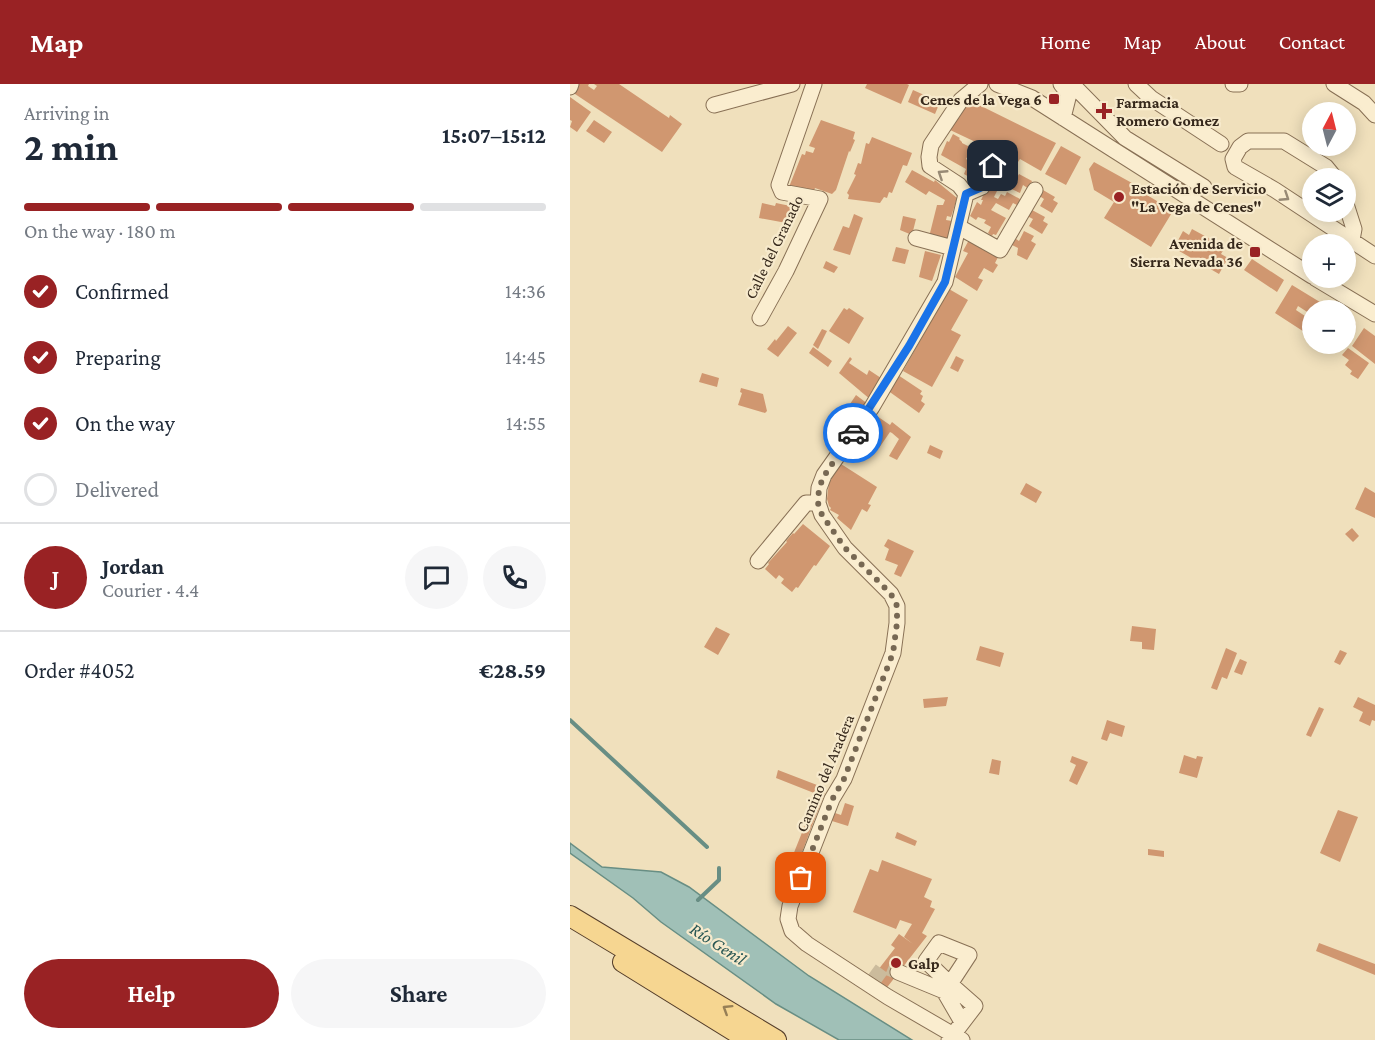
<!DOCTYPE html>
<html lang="en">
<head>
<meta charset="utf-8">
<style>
	body { margin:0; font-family:"Crimson Pro",serif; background:#f6f6f7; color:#1f2937; height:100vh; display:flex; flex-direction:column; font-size:22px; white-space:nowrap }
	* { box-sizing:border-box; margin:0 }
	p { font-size:20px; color:#747a83 }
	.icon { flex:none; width:33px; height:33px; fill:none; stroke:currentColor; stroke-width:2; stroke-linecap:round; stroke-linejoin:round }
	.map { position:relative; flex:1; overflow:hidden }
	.details { display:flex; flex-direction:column; background:#fff; width:570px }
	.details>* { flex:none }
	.needle { width:39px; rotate:7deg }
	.tools { position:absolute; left:732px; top:18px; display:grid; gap:12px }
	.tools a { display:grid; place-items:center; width:54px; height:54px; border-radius:50%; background:#fff; box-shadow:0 3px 15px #0003; font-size:30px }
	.pin { position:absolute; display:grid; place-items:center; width:51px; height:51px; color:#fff; margin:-26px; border-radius:12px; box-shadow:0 3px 9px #0006 }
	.courier { position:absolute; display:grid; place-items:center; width:60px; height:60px; margin:-30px; border:4px solid #1a73e8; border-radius:50%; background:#fff; color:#222; box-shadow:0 2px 8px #0007 }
	.summary em { font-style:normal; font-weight:700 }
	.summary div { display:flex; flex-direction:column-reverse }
	.summary { display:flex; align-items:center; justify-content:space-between; height:102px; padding:0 24px }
	h1 { font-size:39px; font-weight:700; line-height:45px }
	.bar { display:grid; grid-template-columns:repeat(4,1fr); gap:9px 6px; align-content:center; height:72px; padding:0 24px }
	.bar i { height:8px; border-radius:4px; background:#e0e1e3 }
	.bar .on { background:#992224 }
	.bar p { grid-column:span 4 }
	.line { display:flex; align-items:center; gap:15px; padding:0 24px; border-top:2px solid #e0e1e3 }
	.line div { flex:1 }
	.round { display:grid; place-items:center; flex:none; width:63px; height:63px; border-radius:32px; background:#f6f6f7 }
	ol { padding:0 24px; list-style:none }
	li { display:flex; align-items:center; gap:18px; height:66px }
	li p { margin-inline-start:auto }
	li .icon { padding:6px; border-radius:50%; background:#992224; color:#fff; stroke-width:4 }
	li:last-child { color:#747a83 }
	li i { width:33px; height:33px; border:3px solid #e0e1e3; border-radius:50% }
	.button { display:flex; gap:12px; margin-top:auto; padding:12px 24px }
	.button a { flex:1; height:69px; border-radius:36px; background:#992224; color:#fff; font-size:24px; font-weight:700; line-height:69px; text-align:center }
	.button a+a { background:#f6f6f7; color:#1f2937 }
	header { display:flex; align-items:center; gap:36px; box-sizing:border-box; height:84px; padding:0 30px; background:#992224; color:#fff }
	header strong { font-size:28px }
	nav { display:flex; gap:33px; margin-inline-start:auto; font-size:21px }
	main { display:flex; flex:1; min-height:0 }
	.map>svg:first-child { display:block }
	.water { fill:#a0c0b7; stroke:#688e84; stroke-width:1.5 }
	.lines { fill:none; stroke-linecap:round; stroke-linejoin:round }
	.stream { stroke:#688e84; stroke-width:4 }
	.building { fill:#d09770 }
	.minor-tunnel { stroke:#cbbb9c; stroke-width:15; stroke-dasharray:15 8; stroke-linecap:butt }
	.minor-casing { stroke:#887055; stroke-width:17 }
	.major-casing { stroke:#553e2a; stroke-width:22 }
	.minor { stroke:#faedcf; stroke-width:15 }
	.major { stroke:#f6d691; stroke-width:20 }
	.oneway { stroke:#988a75 }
	.oneway2 { stroke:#967f56 }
	.done { stroke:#776853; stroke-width:6; stroke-dasharray:0 10.8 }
	.route { stroke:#1a73e8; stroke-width:8 }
	.poi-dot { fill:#992224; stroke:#f7eacc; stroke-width:2 }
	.labels { text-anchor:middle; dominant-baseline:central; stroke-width:4.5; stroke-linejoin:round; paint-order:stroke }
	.poi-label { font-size:16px; font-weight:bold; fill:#36281b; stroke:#f7eacc; text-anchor:start }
	.street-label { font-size:16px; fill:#36281b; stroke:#f7eacc }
	.water-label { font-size:18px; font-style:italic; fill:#295754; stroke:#f7eacc }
</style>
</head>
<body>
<header>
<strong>Map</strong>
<nav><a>Home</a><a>Map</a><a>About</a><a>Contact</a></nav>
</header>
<main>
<section class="details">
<div class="summary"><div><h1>2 min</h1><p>Arriving in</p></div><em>15:07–15:12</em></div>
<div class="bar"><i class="on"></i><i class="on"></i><i class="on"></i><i></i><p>On the way · 180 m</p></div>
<ol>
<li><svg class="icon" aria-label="check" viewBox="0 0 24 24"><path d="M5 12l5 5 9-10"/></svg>Confirmed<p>14:36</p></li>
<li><svg class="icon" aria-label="check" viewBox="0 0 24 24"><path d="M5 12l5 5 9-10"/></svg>Preparing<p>14:45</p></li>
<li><svg class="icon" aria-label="check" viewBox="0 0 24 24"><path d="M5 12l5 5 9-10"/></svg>On the way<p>14:55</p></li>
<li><i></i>Delivered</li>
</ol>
<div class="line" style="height:108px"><b class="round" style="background:#992224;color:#fff">J</b><div><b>Jordan</b><p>Courier · 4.4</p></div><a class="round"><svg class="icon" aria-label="chat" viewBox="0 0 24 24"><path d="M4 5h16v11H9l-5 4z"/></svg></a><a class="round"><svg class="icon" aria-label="phone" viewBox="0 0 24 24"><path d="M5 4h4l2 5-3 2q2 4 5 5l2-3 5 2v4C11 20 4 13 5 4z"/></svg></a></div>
<div class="line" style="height:78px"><div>Order #4052</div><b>€28.59</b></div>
<div class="button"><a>Help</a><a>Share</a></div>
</section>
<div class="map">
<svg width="805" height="956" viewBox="0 0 805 956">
	<rect width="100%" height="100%" fill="#f0e0bc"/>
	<!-- water -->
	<path class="water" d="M 0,759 L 32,783 L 91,788 L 119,803 L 239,892 L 342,956 L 269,956 L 206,920 L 91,838 L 63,814 L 0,769 Z"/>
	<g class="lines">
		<!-- stream -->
		<path class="stream" d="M 0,636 L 137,763
			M 128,816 L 149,796 L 149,784"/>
	</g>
	<!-- building -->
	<path class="building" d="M 6,0 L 19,0 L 18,2 L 24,6 L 27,2 L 24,0 L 49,0 L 99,34 L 100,31 L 112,40 L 92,68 L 2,8 Z
		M 297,0 L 337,0 L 339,1 L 331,20 L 295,4 Z
		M 343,6 L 370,18 L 365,30 L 338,18 Z
		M 0,13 L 21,28 L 7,48 L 0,43 L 2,37 L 0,36 Z
		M 401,17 L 486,59 L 471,87 L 450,75 L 448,78 L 378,45 L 398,18 Z
		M 24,36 L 42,48 L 34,59 L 16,47 Z
		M 251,36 L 285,48 L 283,55 L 285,56 L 280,68 L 279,67 L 266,106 L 262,110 L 245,104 L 242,112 L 219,103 L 232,70 L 235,71 L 236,67 L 243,69 L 245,64 L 239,62 Z
		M 383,50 L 390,54 L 389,55 L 392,58 L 392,59 L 402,64 L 396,75 L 399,77 L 400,75 L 409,79 L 410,77 L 418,81 L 409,99 L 394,90 L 396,85 L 371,71 L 377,57 L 379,58 Z
		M 302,53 L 342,69 L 337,82 L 333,81 L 322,109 L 319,108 L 317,114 L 314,113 L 310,119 L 278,115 L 279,111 L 277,109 L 286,91 L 284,90 L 288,79 L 291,80 L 296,59 L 299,60 Z
		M 491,62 L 511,73 L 496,101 L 475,90 Z
		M 524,78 L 571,104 L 569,106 L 603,127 L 581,163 L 534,134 L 544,118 L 524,106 L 519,85 Z
		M 427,82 L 436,87 L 434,91 L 440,94 L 446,95 L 449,90 L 462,97 L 459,105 L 453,101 L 450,109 L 435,102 L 433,107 L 428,105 L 424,113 L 428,115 L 431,110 L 435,112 L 437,108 L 450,115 L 449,118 L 451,119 L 449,122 L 443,119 L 439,126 L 426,119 L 421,126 L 436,134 L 426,151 L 423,150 L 422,152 L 418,149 L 421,143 L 414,139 L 416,136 L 408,133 L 406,136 L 400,132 L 407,118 L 411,121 L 413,116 L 411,116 Z
		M 342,86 L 364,98 L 365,96 L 387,114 L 381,133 L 377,132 L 376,136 L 382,137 L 377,156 L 358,157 L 367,121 L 373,121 L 375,116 L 359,107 L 356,111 L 335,98 Z
		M 473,106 L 485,113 L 483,116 L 488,119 L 482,129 L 470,122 L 474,115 L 468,111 Z
		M 192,119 L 205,122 L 206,119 L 225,123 L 222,140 L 189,134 Z
		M 462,126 L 475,133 L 473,137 L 478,140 L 472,150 L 459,142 L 463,135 L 457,132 Z
		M 284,130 L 293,134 L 280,171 L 263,166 L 273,142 L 279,144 Z
		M 333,132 L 346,135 L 342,151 L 330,146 Z
		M 622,145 L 655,163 L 651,170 L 658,174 L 649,190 L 604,164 L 613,147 L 619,151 Z
		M 454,147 L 464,152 L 461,157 L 466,160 L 457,176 L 447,171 L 448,164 L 442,161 L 446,155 L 449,157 Z
		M 400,154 L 407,157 L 405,161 L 428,173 L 425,179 L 428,181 L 423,189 L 414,184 L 408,194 L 413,196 L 407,207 L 385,193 L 398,169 L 393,167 Z
		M 326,163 L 339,166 L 335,180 L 322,177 Z
		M 355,167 L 371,171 L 362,197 L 349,193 Z
		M 682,175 L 714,196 L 707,208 L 674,186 Z
		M 256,177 L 268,183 L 264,189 L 253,184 Z
		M 722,201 L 763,226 L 742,226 L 742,231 L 728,222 L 726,226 L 741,236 L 742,234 L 742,253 L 705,229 Z
		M 379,205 L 398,216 L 381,246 L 391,251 L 362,303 L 333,287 Z
		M 274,224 L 277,226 L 279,224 L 294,234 L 279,260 L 259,247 Z
		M 776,234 L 786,240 L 777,252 L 776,251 Z
		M 218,242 L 227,249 L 208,273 L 197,265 L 205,255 L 206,257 Z
		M 794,244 L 805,252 L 805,280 L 782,262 Z
		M 252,245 L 257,247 L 248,265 L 243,261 Z
		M 243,263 L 262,277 L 258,283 L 239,269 Z
		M 778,264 L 799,279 L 788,295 L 780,290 L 782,287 L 775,281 L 779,276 L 772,271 Z
		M 386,272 L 394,276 L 388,288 L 380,284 Z
		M 280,273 L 282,275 L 279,279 L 297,291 L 299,286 L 314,296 L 301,316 L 269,289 Z
		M 132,289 L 149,294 L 147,303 L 129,298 Z
		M 328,291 L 352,307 L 350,310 L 353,312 L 351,317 L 355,320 L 349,329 L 317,306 Z
		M 171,304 L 193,310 L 197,327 L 195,329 L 168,321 L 172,309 L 170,308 Z
		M 286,311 L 298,320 L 292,329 L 280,320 Z
		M 304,330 L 320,341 L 322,338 L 341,353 L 327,376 L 319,372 L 329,355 L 322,349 L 320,348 L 309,364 L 290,350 Z
		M 360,361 L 373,367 L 370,375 L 357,369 Z
		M 271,380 L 307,403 L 298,420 L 301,421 L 297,428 L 292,425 L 281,446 L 267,434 L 269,431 L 260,426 L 261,424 L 259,422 L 257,415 L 259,398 Z
		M 456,399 L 472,408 L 466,419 L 450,410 Z
		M 795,403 L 805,409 L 805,434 L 785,425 Z
		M 233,440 L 260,462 L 246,482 L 244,481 L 228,504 L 226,503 L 222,508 L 211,499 L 214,495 L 209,491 L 206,495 L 195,485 L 199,480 L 198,479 L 217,458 L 216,457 L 223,449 L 224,450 Z
		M 782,444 L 789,452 L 783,458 L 775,450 Z
		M 318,455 L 344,467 L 331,493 L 324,490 L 328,481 L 315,476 L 319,465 L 314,462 Z
		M 562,542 L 586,545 L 584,566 L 572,565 L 572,558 L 560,557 Z
		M 146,543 L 160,550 L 148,571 L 134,563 Z
		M 410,562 L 434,569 L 430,583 L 406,576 Z
		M 656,564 L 667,569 L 657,595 L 652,593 L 647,606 L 641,604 Z
		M 770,566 L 777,569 L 770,581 L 764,578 Z
		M 670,575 L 677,578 L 672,591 L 664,588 Z
		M 378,613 L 376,622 L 354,624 L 353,615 Z
		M 788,613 L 805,621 L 805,637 L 802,636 L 800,642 L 789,637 L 793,628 L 783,623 Z
		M 749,623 L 754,625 L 741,653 L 736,651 Z
		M 537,636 L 555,642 L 552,653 L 540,649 L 537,657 L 531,655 Z
		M 614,671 L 626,675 L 627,672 L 633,673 L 627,694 L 609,689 Z
		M 502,672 L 518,678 L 507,701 L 499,697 L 506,681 L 500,678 Z
		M 422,675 L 431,677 L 429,691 L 419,689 Z
		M 208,686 L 247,701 L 244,709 L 206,694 Z
		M 249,706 L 255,708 L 226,784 L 219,781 Z
		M 275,719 L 284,722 L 278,742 L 262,737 L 265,729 L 271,731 Z
		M 768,726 L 788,733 L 770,778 L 750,769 Z
		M 327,748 L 347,757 L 345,762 L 325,754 Z
		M 578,765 L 594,767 L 594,773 L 578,771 Z
		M 312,776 L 362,795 L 354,813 L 362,817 L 360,823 L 365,825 L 352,849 L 357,852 L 315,906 L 301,895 L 325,864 L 321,861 L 329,850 L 343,860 L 334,853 L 342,840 L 330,836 L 326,845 L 283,828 L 300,785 L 308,788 Z
		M 749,859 L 805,880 L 805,891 L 746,867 Z"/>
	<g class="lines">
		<!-- minor-tunnel -->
		<path class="minor-tunnel" d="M 303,897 L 314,882 L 328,888"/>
		<defs>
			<path id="minor" d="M 427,0 L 462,14 L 742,192
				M 491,0 L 499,10 L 493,34
				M 502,0 L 555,54 L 634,103
				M 566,0 L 581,14 L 651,60
				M 663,0 L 670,0
				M 764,0 L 794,19 L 805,31
				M 0,3 L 1,0
				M 144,21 L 222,0
				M 765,94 L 756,83 L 714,57 L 678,57 L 670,63 L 663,75 L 665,83 L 705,106 L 805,172
				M 396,110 L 412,103 L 423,82
				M 776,120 L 784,145 L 782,156
				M 389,143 L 430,166 L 465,106
				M 346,154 L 383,164
				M 745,194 L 805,230
				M 190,234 L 216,187 L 250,115 L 212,108 L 209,101 L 244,0
				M 188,477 L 236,419 L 248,419
				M 369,859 L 399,871 L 380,900 L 356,877 Z
				M 328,888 L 374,907
				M 379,956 L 405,922 L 380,900 L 374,907 L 392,938
				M 392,956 L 318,913 L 237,860 L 222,847 L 218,835 L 220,822 L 262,715 L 274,695 L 323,569 L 327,539 L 327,522 L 321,510 L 275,464 L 252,431 L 248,419 L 249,404 L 254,391 L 302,323 L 375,198 L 396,110 L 389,101 L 360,82 L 359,73 L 361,61 L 391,16 L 410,0"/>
			<path id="major" d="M 0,832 L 206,956
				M 53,878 L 179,956"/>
		</defs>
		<!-- minor casing -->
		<use href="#minor" class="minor-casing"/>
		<!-- major casing -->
		<use href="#major" class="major-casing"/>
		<!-- minor -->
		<use href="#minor" class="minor"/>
		<!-- major -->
		<use href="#major" class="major"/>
	</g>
	<!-- one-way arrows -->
	<defs><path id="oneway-chevron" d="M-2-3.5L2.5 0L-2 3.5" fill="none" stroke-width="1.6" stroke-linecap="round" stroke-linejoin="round" transform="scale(1.5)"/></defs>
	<g class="oneway">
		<use href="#oneway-chevron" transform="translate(372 90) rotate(-147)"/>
		<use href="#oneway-chevron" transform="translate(715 113) rotate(33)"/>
	</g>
	<use class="oneway2" href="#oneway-chevron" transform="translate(157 925) rotate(-148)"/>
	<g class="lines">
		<!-- done -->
		<path class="done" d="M 231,794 L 262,716 L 274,695 L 323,569 L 327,539 L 327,522 L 321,510 L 275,464 L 252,431 L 248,419 L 249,404 L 254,392 L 283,349"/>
		<!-- route -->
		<path class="route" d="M 283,349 L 339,262 L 375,198 L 396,110 L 412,103 L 423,82"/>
	</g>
	<!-- markers -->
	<g class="poi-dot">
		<rect x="478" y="9" width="12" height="12" rx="3"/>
		<path d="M531 18h6v6h6v6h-6v6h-6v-6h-6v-6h6z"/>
		<circle cx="549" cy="113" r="6"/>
		<rect x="679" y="162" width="12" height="12" rx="3"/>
		<circle cx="326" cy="879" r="6"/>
	</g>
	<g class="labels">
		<!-- poi labels -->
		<g class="poi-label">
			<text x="472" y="15" text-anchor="end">Cenes de la Vega 6</text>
			<text x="546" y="18">Farmacia<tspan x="546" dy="18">Romero Gomez</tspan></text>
			<text x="561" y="104">Estación de Servicio<tspan x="561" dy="18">"La Vega de Cenes"</tspan></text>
			<text x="673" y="159" text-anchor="end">Avenida de<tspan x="673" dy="18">Sierra Nevada 36</tspan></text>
			<text x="338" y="879">Galp</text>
		</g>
		<!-- street labels -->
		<g class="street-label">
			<text transform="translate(204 163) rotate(-64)">Calle del Granado</text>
			<text transform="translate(255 689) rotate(-67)">Camino del Aradera</text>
		</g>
		<!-- water labels -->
		<g class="water-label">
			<text transform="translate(148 860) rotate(33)">Río Genil</text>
		</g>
	</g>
</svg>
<div class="tools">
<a><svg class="needle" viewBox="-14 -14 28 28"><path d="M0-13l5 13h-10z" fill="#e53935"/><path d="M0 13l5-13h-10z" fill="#747a83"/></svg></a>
<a><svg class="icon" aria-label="layers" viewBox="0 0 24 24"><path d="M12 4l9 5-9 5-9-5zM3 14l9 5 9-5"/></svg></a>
<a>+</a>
<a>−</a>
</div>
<div class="pin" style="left:231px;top:794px;background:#ea580c"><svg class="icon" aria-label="bag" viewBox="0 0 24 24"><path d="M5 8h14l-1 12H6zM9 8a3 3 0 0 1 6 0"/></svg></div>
<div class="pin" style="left:423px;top:82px;background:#1f2937"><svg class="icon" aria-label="home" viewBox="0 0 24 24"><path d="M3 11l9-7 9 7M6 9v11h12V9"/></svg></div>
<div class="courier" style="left:283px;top:349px"><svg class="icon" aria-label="car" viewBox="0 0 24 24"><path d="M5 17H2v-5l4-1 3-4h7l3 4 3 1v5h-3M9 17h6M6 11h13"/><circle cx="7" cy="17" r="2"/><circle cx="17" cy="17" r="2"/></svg></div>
</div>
</main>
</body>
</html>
